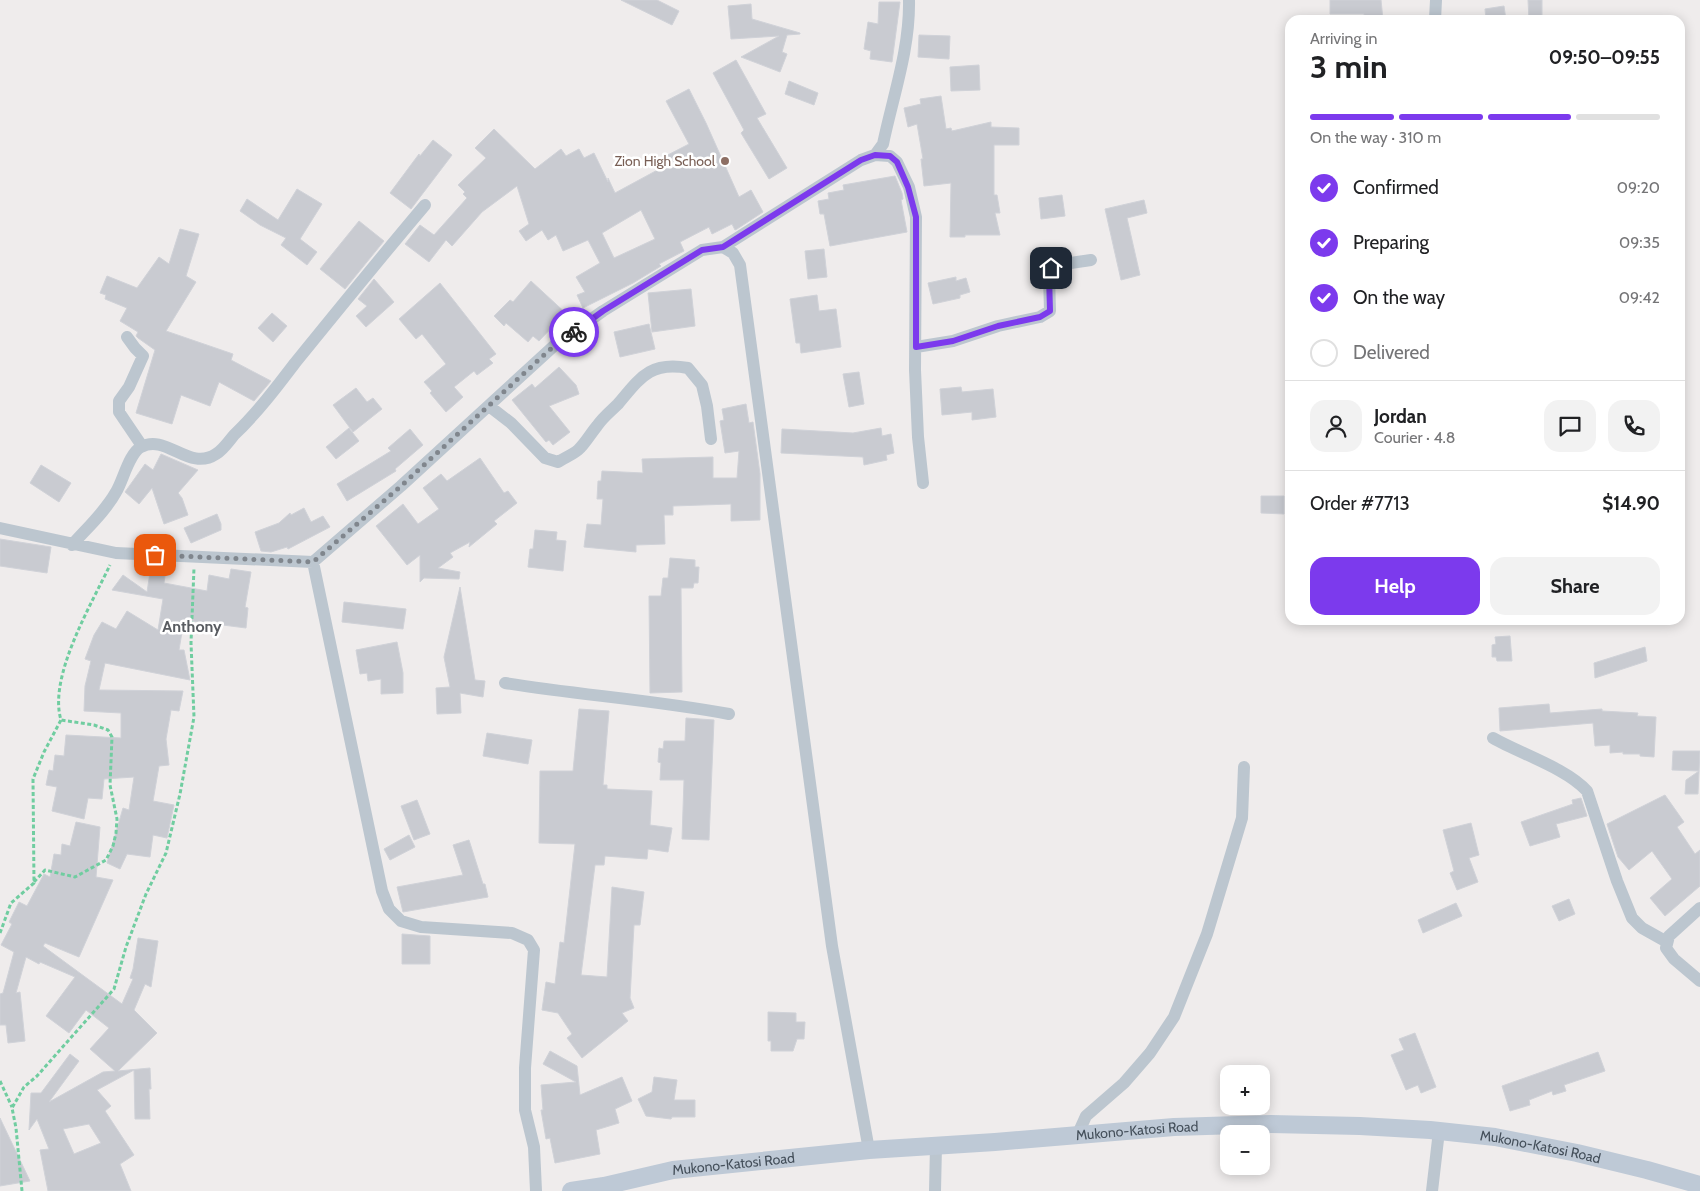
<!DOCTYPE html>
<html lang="en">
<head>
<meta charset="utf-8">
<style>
	body { margin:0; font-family:Cabin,sans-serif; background:#f2f2f2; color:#202124; height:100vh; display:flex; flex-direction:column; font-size:19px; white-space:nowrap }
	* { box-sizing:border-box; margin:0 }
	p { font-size:16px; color:#757577 }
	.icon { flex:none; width:28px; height:28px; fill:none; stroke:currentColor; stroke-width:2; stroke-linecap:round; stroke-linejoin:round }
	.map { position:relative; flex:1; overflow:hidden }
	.drawer { position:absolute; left:1285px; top:15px; width:400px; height:610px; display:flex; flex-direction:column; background:#fff; border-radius:15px; box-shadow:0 2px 12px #0003 }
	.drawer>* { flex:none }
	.tools { position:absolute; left:1220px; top:1065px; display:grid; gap:10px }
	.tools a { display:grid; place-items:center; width:50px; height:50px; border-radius:10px; background:#fff; box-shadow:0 2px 12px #0003; font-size:25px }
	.pin { position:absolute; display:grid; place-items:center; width:42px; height:42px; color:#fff; margin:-21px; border-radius:10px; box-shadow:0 2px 8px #0006 }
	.courier { position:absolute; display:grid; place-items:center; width:50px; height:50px; margin:-25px; border:4px solid #7c3aed; border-radius:50%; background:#fff; color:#222; box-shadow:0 1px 6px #0007 }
	.summary em { font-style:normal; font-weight:800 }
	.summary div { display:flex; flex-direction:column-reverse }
	.summary { display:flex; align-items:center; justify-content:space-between; height:85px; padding:0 25px }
	h1 { font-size:32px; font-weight:800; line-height:38px }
	.bar { display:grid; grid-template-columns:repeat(4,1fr); gap:8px 5px; align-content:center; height:60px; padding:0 25px }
	.bar i { height:6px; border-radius:4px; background:#e0e0e0 }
	.bar .active { background:#7c3aed }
	.bar p { grid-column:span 4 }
	.line { display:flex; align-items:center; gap:12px; padding:0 25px; border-top:1px solid #e0e0e0 }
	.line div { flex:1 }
	.round { display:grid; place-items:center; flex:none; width:52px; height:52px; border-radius:15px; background:#f2f2f2 }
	ol { padding:0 25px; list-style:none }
	li { display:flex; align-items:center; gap:15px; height:55px }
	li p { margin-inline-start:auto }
	li .icon { padding:5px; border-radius:50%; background:#7c3aed; color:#fff; stroke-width:4 }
	li:last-child { color:#757577 }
	li i { width:28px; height:28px; border:2px solid #e0e0e0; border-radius:50% }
	.cta { display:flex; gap:10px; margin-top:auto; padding:10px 25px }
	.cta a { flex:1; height:58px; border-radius:15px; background:#7c3aed; color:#fff; font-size:20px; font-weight:800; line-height:58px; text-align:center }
	.cta a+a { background:#f2f2f2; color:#202124 }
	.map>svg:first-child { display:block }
	.building { fill:#c9cbd1; stroke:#d0d2d8; fill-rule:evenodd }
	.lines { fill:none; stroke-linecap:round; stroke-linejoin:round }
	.path { stroke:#70cda0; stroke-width:3; stroke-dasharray:4 2.5; stroke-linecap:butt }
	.minor { stroke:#bcc6cf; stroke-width:12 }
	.secondary { stroke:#bec9d6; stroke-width:18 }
	.done { stroke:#80868d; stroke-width:5; stroke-dasharray:0 9 }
	.route { stroke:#7c3aed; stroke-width:6 }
	.education-dot { fill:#8d6e63; stroke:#fff; stroke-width:2 }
	.labels { text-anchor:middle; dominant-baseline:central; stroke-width:5; stroke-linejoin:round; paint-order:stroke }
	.education-label { font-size:14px; fill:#785e54; stroke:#fff; text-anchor:end }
	.street-label { font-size:14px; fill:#444f5a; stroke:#fff }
	.quarter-label { font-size:16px; font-weight:bold; fill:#595c61; stroke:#fff }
</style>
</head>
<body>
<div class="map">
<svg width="1700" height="1191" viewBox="0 0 1700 1191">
	<rect width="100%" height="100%" fill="#efecec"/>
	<!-- building -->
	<path class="building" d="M 621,0 L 657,0 L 679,11 L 672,25 Z
		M 1330,0 L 1381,0 L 1383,20 L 1364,20 L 1364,14 L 1330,14 Z
		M 1528,0 L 1542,0 L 1542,20 L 1529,20 Z
		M 879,2 L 900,2 L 892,62 L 870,59 L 871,51 L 864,49 L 868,22 L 878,24 Z
		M 751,4 L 752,19 L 800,33 L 800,34 L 787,35 L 782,52 L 787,54 L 780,72 L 741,57 L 779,36 L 731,39 L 728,6 Z
		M 1504,6 L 1506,20 L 1486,20 L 1485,9 Z
		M 919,35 L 950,36 L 949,59 L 918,57 Z
		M 736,60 L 766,114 L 757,118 L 787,168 L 769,179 L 741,133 L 744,130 L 713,73 Z
		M 979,65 L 980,90 L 951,91 L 950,67 Z
		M 789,81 L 818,93 L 814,105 L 785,94 Z
		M 689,89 L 706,123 L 739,197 L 751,190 L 763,212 L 737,229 L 735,230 L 732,224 L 712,234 L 709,227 L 680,242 L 684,251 L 659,264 L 661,266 L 633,283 L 583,308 L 577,295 L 585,292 L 576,277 L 600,263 L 588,240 L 563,251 L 556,235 L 548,240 L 542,230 L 526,241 L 519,231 L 529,224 L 517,186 L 482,212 L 452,246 L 446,240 L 429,262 L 405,244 L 420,225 L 434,235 L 467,198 L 463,194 L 465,192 L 458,185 L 486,158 L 475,148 L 494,129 L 535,169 L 561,149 L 566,156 L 579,149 L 584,158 L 594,153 L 608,182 L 608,178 L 615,193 L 663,167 L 660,159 L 689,144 L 666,101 ZM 641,210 L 655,239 L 614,258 L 602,233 Z
		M 941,96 L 946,129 L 951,128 L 952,131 L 991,122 L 991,127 L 1019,128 L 1019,145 L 994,145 L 994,195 L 997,195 L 1000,213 L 995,213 L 1000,235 L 965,235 L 965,237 L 950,237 L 951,183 L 924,186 L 921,159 L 923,159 L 917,124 L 908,127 L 904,108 L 921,104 L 920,99 Z
		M 433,140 L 452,155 L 411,209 L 390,193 L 419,154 L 420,156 Z
		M 895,176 L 902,193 L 903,199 L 901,200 L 907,232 L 830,246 L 824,214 L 820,214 L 818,201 L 829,199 L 828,193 L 844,190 L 843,185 Z
		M 297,189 L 322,204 L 300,239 L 317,252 L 307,265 L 281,245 L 286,238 L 260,225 L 240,211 L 247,199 L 278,220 Z
		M 1062,195 L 1065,216 L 1041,219 L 1039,198 Z
		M 1144,200 L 1147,213 L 1127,218 L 1140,275 L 1121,280 L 1105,209 Z
		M 359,221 L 384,241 L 345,289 L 320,269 Z
		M 180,229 L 199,234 L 186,276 L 196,282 L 166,331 L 233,354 L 231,360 L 271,381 L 254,401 L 219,382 L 210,406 L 181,395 L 172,424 L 136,413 L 155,350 L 138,338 L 136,336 L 138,332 L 120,321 L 127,308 L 105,299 L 106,295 L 100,293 L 107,276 L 137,288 L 159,257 L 169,264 Z
		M 824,249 L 827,277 L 808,279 L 805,251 Z
		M 956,277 L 956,281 L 966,278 L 970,292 L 960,295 L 960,298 L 933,304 L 928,283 Z
		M 374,279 L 394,302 L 366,327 L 356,316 L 367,306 L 358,299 Z
		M 531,281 L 570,317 L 562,327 L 557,322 L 539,341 L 533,336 L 528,342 L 506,323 L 504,326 L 494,316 L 510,300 L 513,302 Z
		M 440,283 L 496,354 L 489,359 L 493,363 L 477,375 L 474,371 L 454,387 L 463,397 L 446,412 L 430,393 L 432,391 L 424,382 L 446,364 L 422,334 L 416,339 L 399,319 Z
		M 691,289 L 695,326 L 652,332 L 648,293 Z
		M 817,295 L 819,311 L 836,309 L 841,347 L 801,353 L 800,343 L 796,343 L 790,299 Z
		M 272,313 L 287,326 L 273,342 L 258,328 Z
		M 649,324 L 655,349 L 620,357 L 614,332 Z
		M 559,367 L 576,385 L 579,394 L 549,406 L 570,432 L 553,445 L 549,440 L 546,442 L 512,400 L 532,384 L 535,388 Z
		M 859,372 L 864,404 L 849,407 L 843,374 Z
		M 961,387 L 962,392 L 993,389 L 996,417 L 972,420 L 972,412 L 942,415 L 940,389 Z
		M 356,388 L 367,402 L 373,398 L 382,409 L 353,432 L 333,405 Z
		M 746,404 L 749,423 L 753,422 L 760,474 L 760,520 L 731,521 L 731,504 L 673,506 L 673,515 L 664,515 L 665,544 L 636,545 L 636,552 L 584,547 L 587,524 L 601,525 L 603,499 L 597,499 L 598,481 L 601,481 L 602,471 L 643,473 L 642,459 L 713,457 L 713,478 L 737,478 L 739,451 L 725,453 L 720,421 L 724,420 L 722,409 Z
		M 349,428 L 359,441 L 336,459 L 326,447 Z
		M 881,428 L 882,436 L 891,434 L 894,453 L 886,455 L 887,460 L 864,465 L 863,457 L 781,453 L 782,429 L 853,433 Z
		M 410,429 L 423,445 L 395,469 L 396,471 L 347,501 L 337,484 L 391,451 L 388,448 Z
		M 161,454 L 198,470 L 178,493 L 182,498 L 188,515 L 164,524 L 152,488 L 139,504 L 125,492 L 145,464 L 153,470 Z
		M 480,458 L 504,493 L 508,491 L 517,503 L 494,521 L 497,524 L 469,547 L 470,542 L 450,553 L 453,557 L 438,568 L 460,572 L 459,579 L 424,578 L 420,582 L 420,555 L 407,565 L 376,526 L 403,504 L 418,524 L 439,509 L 423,488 L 441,474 L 447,481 Z
		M 41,465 L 71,483 L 59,502 L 30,483 Z
		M 1261,496 L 1284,496 L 1284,514 L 1261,513 Z
		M 304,508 L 311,522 L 323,516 L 330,527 L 288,549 L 287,547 L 271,552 L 261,551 L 255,532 L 279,523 L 290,513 L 291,515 Z
		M 217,514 L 221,524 L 221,530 L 191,543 L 184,528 Z
		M 535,530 L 557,532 L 556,540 L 566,541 L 563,571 L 528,567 L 530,549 L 533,549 Z
		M 0,539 L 51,547 L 47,573 L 0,566 Z
		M 670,558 L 695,560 L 695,567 L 699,567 L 698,583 L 694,583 L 693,588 L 681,588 L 682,692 L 650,693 L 649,596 L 661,596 L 663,578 L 668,578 Z
		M 151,566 L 166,569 L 164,583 L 207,591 L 209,575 L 229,579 L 231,569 L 251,572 L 245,607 L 248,608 L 246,628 L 184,620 L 179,650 L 184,650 L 190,680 L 105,663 L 99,690 L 183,691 L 179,711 L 171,710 L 166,739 L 169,765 L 159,766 L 153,801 L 174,805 L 167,838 L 153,835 L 150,857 L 127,854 L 120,869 L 107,863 L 123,808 L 129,810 L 134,777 L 104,779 L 102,799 L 88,798 L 84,819 L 52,811 L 57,787 L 46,785 L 49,770 L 53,771 L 55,755 L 64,756 L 66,735 L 121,738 L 121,713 L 84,711 L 85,686 L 91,661 L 85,659 L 94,635 L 102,622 L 116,629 L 127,611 L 158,630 L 163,599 L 112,590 L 123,575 L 147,592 Z
		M 460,587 L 475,680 L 485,681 L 483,697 L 460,693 L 461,713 L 437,714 L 436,688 L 450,687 L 444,657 Z
		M 344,602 L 406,609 L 403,629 L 342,622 Z
		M 1510,636 L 1512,661 L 1497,661 L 1496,657 L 1492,657 L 1492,645 L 1496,644 L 1495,637 Z
		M 397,642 L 403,673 L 403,693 L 381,694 L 381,679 L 368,681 L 367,673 L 360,674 L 356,650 Z
		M 1645,647 L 1647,661 L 1595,678 L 1594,663 Z
		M 1549,704 L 1550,713 L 1602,709 L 1602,711 L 1638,713 L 1637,716 L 1656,717 L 1654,757 L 1640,756 L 1640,754 L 1623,754 L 1623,752 L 1610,753 L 1610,745 L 1595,746 L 1593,723 L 1500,731 L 1499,708 Z
		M 579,709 L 609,711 L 603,785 L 607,785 L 607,789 L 652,791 L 650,825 L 672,828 L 668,852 L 648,849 L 647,859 L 605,856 L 604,865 L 595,865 L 581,975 L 607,977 L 612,887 L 644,892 L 640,925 L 634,925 L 630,998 L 634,1008 L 622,1013 L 628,1021 L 582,1058 L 567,1038 L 572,1034 L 558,1013 L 542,1010 L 546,982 L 555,984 L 560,942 L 564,943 L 575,844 L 539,843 L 540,771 L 573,771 Z
		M 686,718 L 714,720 L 709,840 L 682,839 L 684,780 L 660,780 L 661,763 L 658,762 L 659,748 L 663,749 L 664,741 L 685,741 Z
		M 487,733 L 532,740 L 528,764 L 483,756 Z
		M 1673,751 L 1700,751 L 1698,794 L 1685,794 L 1686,780 L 1699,771 L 1672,770 Z
		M 1665,795 L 1684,822 L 1677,827 L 1695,854 L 1700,850 L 1700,886 L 1665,916 L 1650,898 L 1672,879 L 1652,851 L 1629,870 L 1618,857 L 1607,824 Z
		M 1581,798 L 1587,816 L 1556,824 L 1560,837 L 1530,846 L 1521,822 L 1573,804 L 1572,800 Z
		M 417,800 L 430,834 L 414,840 L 401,806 Z
		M 76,822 L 100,827 L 96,877 L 113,880 L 79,957 L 45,943 L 43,946 L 122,1004 L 133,979 L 130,978 L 133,969 L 138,938 L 158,941 L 151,987 L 145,984 L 134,1010 L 157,1033 L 118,1071 L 150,1068 L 151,1089 L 149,1089 L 150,1119 L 135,1119 L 134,1070 L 97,1090 L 111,1106 L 105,1111 L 134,1155 L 120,1164 L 131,1191 L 48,1191 L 40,1150 L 49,1149 L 37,1119 L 29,1130 L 31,1093 L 41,1093 L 70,1054 L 79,1061 L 49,1102 L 103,1072 L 115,1071 L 90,1049 L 109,1028 L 86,1010 L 69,1033 L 46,1016 L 75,977 L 40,962 L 39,964 L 26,957 L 16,993 L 20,992 L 25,1041 L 8,1043 L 6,1025 L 0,1025 L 0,994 L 3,993 L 14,952 L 1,945 L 12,924 L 9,922 L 19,902 L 27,906 L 44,874 L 50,877 L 54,854 L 61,855 L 62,844 L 70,846 ZM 89,1124 L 101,1143 L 74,1154 L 63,1129 Z
		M 1471,823 L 1479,855 L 1469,858 L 1478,882 L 1457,890 L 1450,873 L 1454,871 L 1443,830 Z
		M 409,835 L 415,847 L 390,860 L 384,849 Z
		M 469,840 L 483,884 L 485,884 L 488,897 L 403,912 L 397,887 L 463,875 L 453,845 Z
		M 1569,899 L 1575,914 L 1559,921 L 1552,906 Z
		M 1456,903 L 1462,916 L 1423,933 L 1418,920 Z
		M 402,934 L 430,936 L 430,964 L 402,964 Z
		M 768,1012 L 796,1013 L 796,1022 L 805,1022 L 804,1039 L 797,1039 L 793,1051 L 771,1051 L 771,1041 L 768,1041 Z
		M 1415,1033 L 1436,1087 L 1421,1093 L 1418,1085 L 1406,1090 L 1391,1055 L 1404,1050 L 1399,1039 Z
		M 550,1051 L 577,1066 L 580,1095 L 622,1077 L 632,1101 L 615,1109 L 619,1123 L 596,1130 L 600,1154 L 555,1163 L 550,1138 L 546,1139 L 541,1110 L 543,1110 L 541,1085 L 576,1082 L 543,1064 Z
		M 1598,1052 L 1605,1071 L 1564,1085 L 1566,1091 L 1553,1095 L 1552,1091 L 1529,1100 L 1530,1105 L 1510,1111 L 1502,1086 Z
		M 654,1077 L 677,1080 L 674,1100 L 695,1100 L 695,1117 L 672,1117 L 671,1119 L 646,1116 L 638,1099 L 652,1092 Z
		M 0,1118 L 30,1181 L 0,1186 Z"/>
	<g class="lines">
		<!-- path -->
		<path class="path" d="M 34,882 L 45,870 L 75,877 L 106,860 L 113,846 L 116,833 L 117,819 L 110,785 L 112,737 L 108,730 L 94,725 L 61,720
			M 0,933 L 11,903 L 34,883 L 33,779 L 44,752 L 61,720 C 48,677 91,605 110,565
			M 0,1081 L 12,1107
			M 22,1191 L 16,1128 L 12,1108 L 24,1087 L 37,1076 L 114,989 L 126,947 L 146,894 L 166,853 L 180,794 L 194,717 L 191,643 L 194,568"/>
		<!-- minor -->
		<path class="minor" d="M 1435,20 L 1436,0
			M 875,155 L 883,144 C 893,96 910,49 909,0
			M 723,247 L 861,160 L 875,155 L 890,156 L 897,162 L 909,187 L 916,217 L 915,370 L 918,437 L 923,483
			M 127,337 L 135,348 L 143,356 L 129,387 L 119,401 L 119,412 L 142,446
			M 916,347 L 953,341 L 998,326 L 1040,317 L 1050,311 L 1049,275 L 1051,268 L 1057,265 L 1091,260
			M 489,406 L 511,423 L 545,458 L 558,462 C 564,458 572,455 578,450 C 585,444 591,433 597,426 C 603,417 611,411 618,404 C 640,378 650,361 688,368 L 702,385 L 707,406 L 711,439
			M 0,528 L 116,553 L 313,562 L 401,486 L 556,344 L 603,311 L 702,250 L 723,247 L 733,253 L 740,265 L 832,946 L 869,1150
			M 72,545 C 87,528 105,512 116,492 C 123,481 129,453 141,447 C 166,433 189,472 216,454 C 223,450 229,441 234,435 C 257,413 276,388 295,363 C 338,310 381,257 425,205
			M 313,562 L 382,891 L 389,909 L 401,921 L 421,927 L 512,933 L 528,940 L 534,950 L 525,1068 L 525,1110 L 534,1147 L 536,1191
			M 505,683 C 579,695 655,700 729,714
			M 1493,738 C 1521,754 1566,768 1587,791 L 1617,881 L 1632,918 L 1642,928 L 1667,942
			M 1700,908 L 1669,936 L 1666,948 L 1674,959 L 1700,981
			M 1077,1136 L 1086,1116 L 1124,1083 L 1150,1053 L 1174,1017 L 1207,934 L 1242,818 L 1244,767
			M 935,1191 L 936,1146
			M 1432,1191 L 1439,1131"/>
		<!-- secondary -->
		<path class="secondary" id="s1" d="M 571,1191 L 604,1186 L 673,1170 L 869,1150 L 995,1142 L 1174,1127 L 1271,1124 L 1360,1126 L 1430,1130 L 1495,1137 L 1577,1153 L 1647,1170 L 1700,1185"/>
	</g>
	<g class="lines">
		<!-- done -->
		<path class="done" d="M 155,555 L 313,562 L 401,486 L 556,344 L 574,332"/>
		<!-- route -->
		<path class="route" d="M 574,332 L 603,311 L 702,250 L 723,247 L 861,160 L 875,155 L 890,156 L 897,162 L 908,187 L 916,217 L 916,347 L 953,341 L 998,326 L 1040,317 L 1050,311 L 1049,275 L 1051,268"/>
	</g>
	<!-- markers -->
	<circle class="education-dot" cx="725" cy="161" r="5"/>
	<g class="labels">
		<!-- education labels -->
		<g class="education-label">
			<text x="715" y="161">Zion High School</text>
		</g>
		<!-- street labels -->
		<g class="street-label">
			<text stroke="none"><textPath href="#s1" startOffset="570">Mukono-Katosi Road</textPath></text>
			<text stroke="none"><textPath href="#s1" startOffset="975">Mukono-Katosi Road</textPath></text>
			<text stroke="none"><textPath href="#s1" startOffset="165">Mukono-Katosi Road</textPath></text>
		</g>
		<!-- quarter labels -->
		<g class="quarter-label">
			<text x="192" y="626">Anthony</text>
		</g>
	</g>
</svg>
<div class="tools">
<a>+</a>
<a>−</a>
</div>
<div class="pin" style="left:155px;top:555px;background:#ea580c"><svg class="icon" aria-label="bag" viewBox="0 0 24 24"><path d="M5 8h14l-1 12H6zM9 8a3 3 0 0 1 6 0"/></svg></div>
<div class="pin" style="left:1051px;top:268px;background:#1f2937"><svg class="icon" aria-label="home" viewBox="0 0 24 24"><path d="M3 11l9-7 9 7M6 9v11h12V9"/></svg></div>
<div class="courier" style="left:574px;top:332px"><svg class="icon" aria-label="bike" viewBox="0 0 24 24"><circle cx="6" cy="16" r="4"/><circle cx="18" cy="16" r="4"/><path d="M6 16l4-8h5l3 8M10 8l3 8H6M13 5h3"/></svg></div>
<section class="drawer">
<div class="summary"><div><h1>3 min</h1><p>Arriving in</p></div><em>09:50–09:55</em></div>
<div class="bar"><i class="active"></i><i class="active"></i><i class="active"></i><i></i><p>On the way · 310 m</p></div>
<ol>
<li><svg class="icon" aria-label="check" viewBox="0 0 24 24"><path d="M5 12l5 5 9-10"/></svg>Confirmed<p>09:20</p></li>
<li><svg class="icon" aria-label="check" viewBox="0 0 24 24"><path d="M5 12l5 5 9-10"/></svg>Preparing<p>09:35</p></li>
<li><svg class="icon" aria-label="check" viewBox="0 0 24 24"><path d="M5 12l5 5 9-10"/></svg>On the way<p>09:42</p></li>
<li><i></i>Delivered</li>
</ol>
<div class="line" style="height:90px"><a class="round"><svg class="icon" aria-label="person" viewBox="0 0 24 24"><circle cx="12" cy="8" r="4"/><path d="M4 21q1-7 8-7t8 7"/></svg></a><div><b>Jordan</b><p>Courier · 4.8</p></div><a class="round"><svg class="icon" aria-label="chat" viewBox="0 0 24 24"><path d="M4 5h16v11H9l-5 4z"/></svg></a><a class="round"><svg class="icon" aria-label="phone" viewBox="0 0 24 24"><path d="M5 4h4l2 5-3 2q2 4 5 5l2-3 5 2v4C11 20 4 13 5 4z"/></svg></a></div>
<div class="line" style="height:65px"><div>Order #7713</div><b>$14.90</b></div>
<div class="cta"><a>Help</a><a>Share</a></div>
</section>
</div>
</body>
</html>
